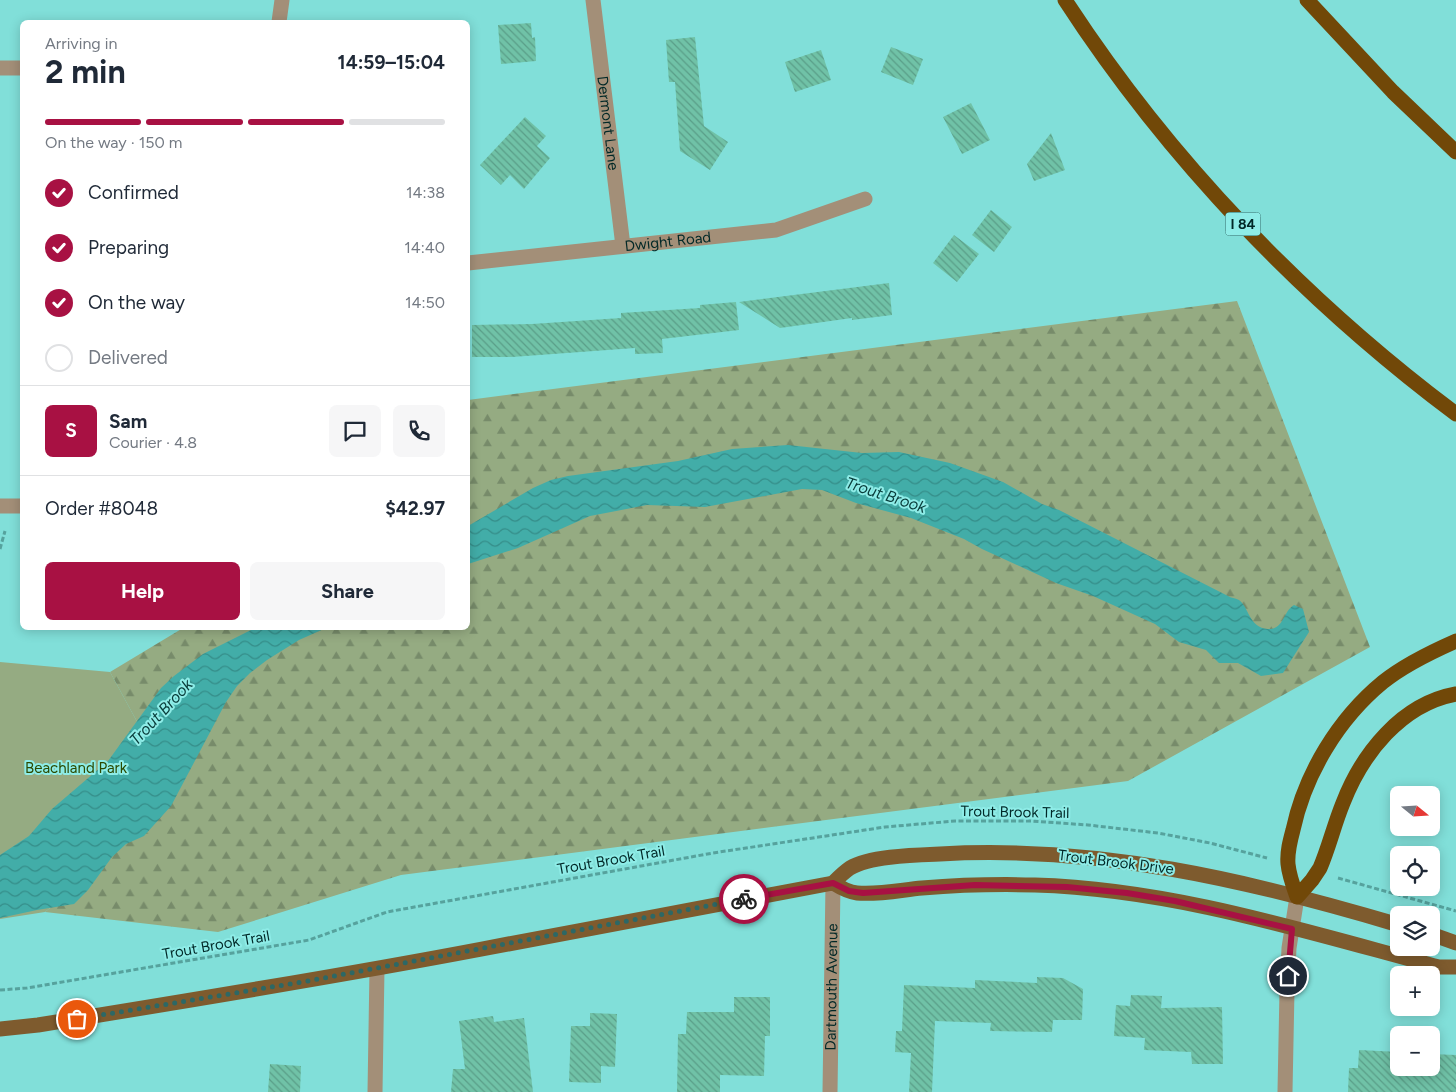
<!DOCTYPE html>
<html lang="en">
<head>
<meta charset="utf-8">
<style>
	body { margin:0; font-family:Figtree,sans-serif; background:#f6f6f7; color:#1f2937; height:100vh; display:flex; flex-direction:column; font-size:19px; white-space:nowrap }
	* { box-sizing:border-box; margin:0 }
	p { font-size:16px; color:#747a83 }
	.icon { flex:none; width:28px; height:28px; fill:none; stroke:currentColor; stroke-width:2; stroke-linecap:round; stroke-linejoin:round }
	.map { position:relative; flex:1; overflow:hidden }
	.side { position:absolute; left:20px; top:20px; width:450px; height:610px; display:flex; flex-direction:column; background:#fff; border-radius:8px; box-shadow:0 2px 12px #0003 }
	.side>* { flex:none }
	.needle { width:32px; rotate:108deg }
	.buttons { position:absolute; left:1390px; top:786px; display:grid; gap:10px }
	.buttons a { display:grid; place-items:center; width:50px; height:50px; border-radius:8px; background:#fff; box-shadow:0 2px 12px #0003; font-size:25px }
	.pin { position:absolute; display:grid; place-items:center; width:42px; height:42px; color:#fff; margin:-21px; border:2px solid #fff; border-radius:50%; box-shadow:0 1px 5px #0007 }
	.courier { position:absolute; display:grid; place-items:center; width:50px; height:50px; margin:-25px; border:4px solid #a81143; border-radius:50%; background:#fff; color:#222; box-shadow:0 1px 6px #0007 }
	.summary em { font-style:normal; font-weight:700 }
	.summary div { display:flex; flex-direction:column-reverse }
	.summary { display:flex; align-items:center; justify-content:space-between; height:85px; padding:0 25px }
	h1 { font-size:32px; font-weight:700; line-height:38px }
	.bar { display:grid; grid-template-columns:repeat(4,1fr); gap:8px 5px; align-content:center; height:60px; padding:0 25px }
	.bar i { height:6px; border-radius:4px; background:#e0e1e3 }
	.bar .on { background:#a81143 }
	.bar p { grid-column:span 4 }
	.line { display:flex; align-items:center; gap:12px; padding:0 25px; border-top:1px solid #e0e1e3 }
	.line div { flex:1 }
	.round { display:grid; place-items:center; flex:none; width:52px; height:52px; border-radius:8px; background:#f6f6f7 }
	ol { padding:0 25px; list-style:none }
	li { display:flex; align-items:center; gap:15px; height:55px }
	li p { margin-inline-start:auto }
	li .icon { padding:5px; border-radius:50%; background:#a81143; color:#fff; stroke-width:4 }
	li:last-child { color:#747a83 }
	li i { width:28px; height:28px; border:2px solid #e0e1e3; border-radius:50% }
	.action { display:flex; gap:10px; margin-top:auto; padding:10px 25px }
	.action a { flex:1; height:58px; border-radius:8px; background:#a81143; color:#fff; font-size:20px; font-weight:700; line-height:58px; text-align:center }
	.action a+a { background:#f6f6f7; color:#1f2937 }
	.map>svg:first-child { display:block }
	.forest { fill:url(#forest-firs) }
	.park { fill:#95ab82 }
	.water { fill:url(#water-waves) }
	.building { fill:url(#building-back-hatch) }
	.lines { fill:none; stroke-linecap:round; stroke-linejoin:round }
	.path { stroke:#56a29d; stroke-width:3; stroke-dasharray:5 2.5; stroke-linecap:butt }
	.minor { stroke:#a38f78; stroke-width:15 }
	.major { stroke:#7e5b2e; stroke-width:15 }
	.highway { stroke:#714808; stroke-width:15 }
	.done { stroke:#2d6865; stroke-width:5; stroke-dasharray:0 9 }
	.route { stroke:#a81143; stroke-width:6 }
	.labels { text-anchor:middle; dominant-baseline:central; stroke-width:4; stroke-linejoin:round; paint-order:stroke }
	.shield { fill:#8eece7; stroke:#2b6361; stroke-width:1 }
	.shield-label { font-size:14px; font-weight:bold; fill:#002827 }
	.street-label { font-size:15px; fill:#002827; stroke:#8eece7 }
	.park-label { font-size:15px; fill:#2b4900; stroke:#8eece7 }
	.water-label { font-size:16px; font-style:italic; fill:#083b39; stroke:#8eece7 }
</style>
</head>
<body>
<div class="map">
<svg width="1456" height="1092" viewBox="0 0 1456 1092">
	<defs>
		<pattern id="forest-firs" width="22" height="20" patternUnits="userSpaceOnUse" patternTransform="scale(1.25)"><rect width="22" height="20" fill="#95ab82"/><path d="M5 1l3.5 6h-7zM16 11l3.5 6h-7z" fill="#778b6a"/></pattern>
		<pattern id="water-waves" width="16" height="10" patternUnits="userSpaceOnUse" patternTransform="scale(1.25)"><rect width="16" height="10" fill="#42ada8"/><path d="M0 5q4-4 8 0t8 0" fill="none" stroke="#358d89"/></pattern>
		<pattern id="building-back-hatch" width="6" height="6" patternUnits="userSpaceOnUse" patternTransform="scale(1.25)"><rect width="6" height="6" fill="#70c2a7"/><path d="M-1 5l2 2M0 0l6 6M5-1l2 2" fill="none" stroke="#5a9e88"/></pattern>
	</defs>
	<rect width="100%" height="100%" fill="#81dfd9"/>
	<!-- forest -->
	<path class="forest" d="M 1237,301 L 1370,647 L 1128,781 L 401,875 L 218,932 L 45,912 L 99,869 L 165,773 L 110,672 L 183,628 L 468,628 L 468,400 Z"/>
	<!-- park -->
	<path class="park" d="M 0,662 L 110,672 L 165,773 L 99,869 L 45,912 L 0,919 Z"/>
	<!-- water -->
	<path class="water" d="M 788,445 L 862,453 L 899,452 L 950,463 L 1003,482 L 1042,504 L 1059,510 L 1228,596 C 1231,598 1235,598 1239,600 C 1249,607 1249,628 1268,629 C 1284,630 1283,611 1294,605 L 1303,609 L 1309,632 L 1283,673 L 1261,676 L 1238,663 L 1219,663 L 1206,650 L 1179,642 L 1155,624 L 1093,596 L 1056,583 L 982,549 L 964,539 L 911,518 L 856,503 L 822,490 L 802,489 L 705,507 L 647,505 L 611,512 L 590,516 L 518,548 L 468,564 L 468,526 L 533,488 L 551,480 L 568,476 L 678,461 L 732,449 Z
		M 255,628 L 326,628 L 299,640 L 267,660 L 250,673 L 237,686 L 226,702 L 171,806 L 144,836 L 126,844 L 112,857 L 88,890 L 74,904 L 37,910 L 0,918 L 0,855 L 29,836 L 52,809 L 108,761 L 161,688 L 174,676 L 203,654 Z"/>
	<!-- building -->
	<path class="building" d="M 531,23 L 532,38 L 535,37 L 536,61 L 501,64 L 498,25 Z
		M 695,37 L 704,126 L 728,142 L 710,170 L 680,151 L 675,82 L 669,82 L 666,40 Z
		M 891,47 L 923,59 L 913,85 L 881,72 Z
		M 821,50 L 831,80 L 795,92 L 785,62 Z
		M 971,103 L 990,140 L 962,154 L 943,117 Z
		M 525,117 L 546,136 L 537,146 L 550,158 L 524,189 L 510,175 L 501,185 L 480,165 Z
		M 1051,133 L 1065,170 L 1034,181 L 1027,164 Z
		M 991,210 L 1012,227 L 994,252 L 972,235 Z
		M 954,235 L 979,254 L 957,282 L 933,263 Z
		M 889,283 L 892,315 L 852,320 L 852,318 L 780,328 L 739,302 Z
		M 736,302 L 739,330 L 662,339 L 663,353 L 635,354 L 635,348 L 512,357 L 472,357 L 472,325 L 532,324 L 621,318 L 621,313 L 700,308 L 700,305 Z
		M 1037,977 L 1063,978 L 1083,989 L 1082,1020 L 1053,1020 L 1052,1032 L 990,1031 L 991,1023 L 935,1021 L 932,1092 L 909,1092 L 911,1053 L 895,1052 L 896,1031 L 902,1031 L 904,985 L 975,988 L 975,980 L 1037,983 Z
		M 1131,995 L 1162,996 L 1161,1008 L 1222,1007 L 1223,1064 L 1192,1064 L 1191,1052 L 1144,1050 L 1145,1038 L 1114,1036 L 1116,1005 L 1130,1006 Z
		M 734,997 L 770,997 L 770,1036 L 765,1036 L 764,1076 L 720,1075 L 720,1092 L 677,1092 L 678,1034 L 686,1034 L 687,1012 L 734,1012 Z
		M 590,1013 L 617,1014 L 615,1067 L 601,1066 L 601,1083 L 569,1082 L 571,1026 L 590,1026 Z
		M 493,1016 L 494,1022 L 524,1018 L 533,1092 L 451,1092 L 453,1069 L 465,1069 L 459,1021 Z
		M 1359,1050 L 1399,1052 L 1399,1068 L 1431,1068 L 1431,1054 L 1456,1055 L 1456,1092 L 1348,1092 L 1349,1068 L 1358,1068 Z
		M 270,1064 L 301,1066 L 300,1092 L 268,1092 Z"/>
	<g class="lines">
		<!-- path -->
		<path class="path" d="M 0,549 L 5,531
			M 1338,878 L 1456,911
			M 0,990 L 27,988 L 309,940 L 387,912 L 713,853 L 885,827 L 955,821 L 1031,821 L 1088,825 L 1158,833 L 1210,843 L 1267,858"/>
		<!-- minor -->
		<g class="minor">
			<path id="s1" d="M 593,0 L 623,246"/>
			<path d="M 279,22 L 282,0"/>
			<path d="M 0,68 L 22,68"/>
			<path id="s2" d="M 468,263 L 776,230 L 865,199"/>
			<path d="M 0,506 L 22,506"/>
			<path d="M 375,1092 L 377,969"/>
			<path id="s3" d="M 830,1092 L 833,883"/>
			<path d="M 1285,1092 L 1287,990 L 1289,948 L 1297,897"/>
		</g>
		<!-- major -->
		<path class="major" d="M 833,883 C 841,888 848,892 857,893 C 878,895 901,890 922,888 C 959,885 997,884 1035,885 C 1173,889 1307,932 1439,967 L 1456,967
			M 1431,934 L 1456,943
			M 0,1029 L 38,1025 C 187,1001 335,977 482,949 C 599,928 716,904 833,883 C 838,878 844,872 850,868 C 870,856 916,855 940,854 C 1098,845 1248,880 1399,925"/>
		<!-- highway -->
		<path class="highway" d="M 1065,0 C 1169,160 1304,300 1456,414
			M 1307,0 L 1393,92 L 1456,152
			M 1456,641 C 1431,652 1404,665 1383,682 C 1338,719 1305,774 1293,830 C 1290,841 1287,852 1288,864 C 1289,875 1293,886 1297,897 L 1312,880 L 1320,868 C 1329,847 1334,825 1343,803 C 1362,754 1401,704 1456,694"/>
	</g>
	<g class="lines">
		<!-- done -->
		<path class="done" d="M 77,1019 L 308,981 L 744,899"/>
		<!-- route -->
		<path class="route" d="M 744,899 L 833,883 L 849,891 L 863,893 L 975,885 L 1067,887 L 1127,893 L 1175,901 L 1292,929 L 1288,976"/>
	</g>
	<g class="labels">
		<!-- shield labels -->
		<rect class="shield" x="1225.5" y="212.5" width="35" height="23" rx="4"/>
		<g class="shield-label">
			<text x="1243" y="224">I 84</text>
		</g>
		<!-- street labels -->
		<g class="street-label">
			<text stroke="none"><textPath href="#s1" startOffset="124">Dermont Lane</textPath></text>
			<text stroke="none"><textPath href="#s2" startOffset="201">Dwight Road</textPath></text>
			<text transform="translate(1015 812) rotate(1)">Trout Brook Trail</text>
			<text transform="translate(611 860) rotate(-10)">Trout Brook Trail</text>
			<text transform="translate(1116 862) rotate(7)">Trout Brook Drive</text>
			<text transform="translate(216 945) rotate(-10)">Trout Brook Trail</text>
			<text stroke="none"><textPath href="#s3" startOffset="105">Dartmouth Avenue</textPath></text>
		</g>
		<!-- park labels -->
		<g class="park-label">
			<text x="76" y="768">Beachland Park</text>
		</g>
		<!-- water labels -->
		<g class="water-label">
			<text transform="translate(886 495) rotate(18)">Trout Brook</text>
			<text transform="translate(161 712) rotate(-47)">Trout Brook</text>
		</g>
	</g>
</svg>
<div class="buttons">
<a><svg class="needle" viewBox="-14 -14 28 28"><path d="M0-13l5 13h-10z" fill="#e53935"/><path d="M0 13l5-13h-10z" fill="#747a83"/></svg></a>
<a><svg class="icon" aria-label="locate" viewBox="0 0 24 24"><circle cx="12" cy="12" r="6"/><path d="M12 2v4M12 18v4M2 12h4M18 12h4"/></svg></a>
<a><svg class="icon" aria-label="layers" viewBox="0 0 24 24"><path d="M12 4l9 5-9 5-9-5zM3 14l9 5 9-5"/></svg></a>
<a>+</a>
<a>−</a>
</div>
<div class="pin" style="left:77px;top:1019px;background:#ea580c"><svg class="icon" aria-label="bag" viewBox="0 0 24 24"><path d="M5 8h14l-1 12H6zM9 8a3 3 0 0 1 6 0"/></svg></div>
<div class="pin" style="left:1288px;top:976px;background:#1f2937"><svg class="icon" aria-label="home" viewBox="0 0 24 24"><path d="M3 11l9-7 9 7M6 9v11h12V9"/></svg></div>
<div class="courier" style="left:744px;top:899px"><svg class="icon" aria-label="bike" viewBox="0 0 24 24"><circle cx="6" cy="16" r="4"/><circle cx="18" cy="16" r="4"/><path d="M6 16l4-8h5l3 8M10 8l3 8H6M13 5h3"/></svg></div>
<section class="side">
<div class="summary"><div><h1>2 min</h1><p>Arriving in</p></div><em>14:59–15:04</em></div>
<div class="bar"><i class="on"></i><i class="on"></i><i class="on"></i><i></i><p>On the way · 150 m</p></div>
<ol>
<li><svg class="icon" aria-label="check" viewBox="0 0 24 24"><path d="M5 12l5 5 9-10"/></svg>Confirmed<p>14:38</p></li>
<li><svg class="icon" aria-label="check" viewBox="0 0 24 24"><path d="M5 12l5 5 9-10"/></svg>Preparing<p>14:40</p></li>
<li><svg class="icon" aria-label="check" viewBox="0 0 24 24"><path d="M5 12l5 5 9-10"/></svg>On the way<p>14:50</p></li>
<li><i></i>Delivered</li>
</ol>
<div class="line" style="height:90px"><b class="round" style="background:#a81143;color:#fff">S</b><div><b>Sam</b><p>Courier · 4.8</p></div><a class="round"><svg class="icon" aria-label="chat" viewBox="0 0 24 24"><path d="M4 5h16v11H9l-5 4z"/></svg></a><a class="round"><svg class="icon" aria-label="phone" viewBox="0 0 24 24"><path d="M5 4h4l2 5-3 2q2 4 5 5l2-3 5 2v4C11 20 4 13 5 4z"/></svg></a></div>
<div class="line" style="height:65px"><div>Order #8048</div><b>$42.97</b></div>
<div class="action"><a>Help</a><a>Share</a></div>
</section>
</div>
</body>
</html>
